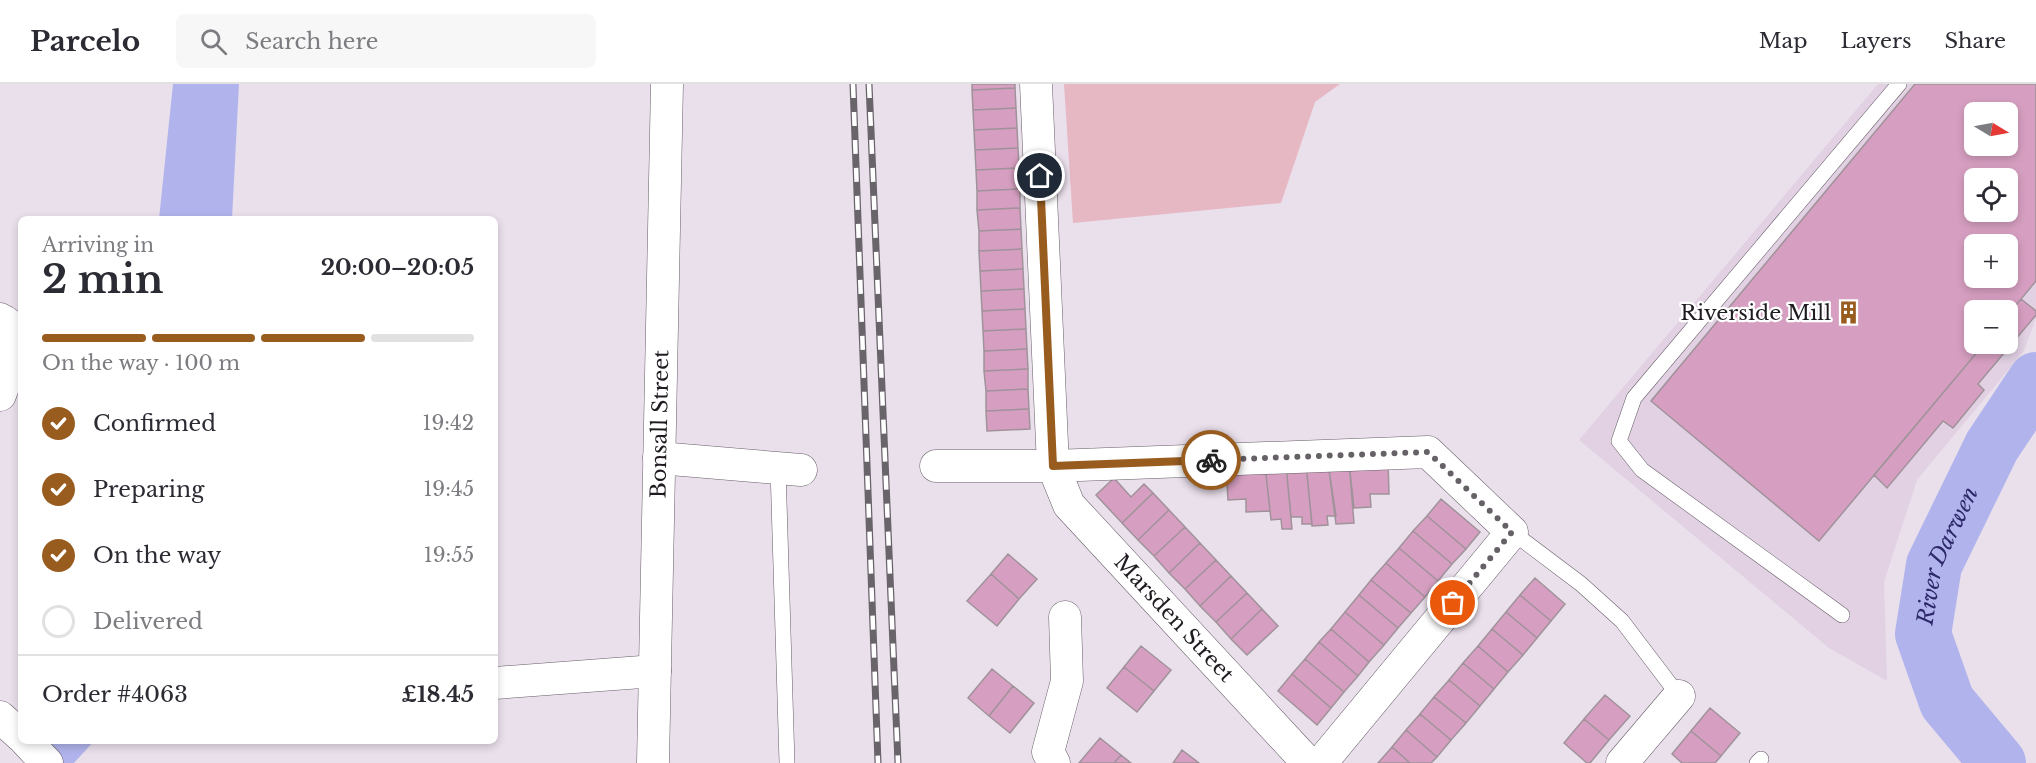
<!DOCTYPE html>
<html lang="en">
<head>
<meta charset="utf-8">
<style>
	body { margin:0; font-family:"Libre Baskerville",serif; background:#f7f7f7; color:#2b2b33; height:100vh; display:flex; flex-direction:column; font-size:22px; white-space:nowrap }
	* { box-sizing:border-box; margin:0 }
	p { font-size:20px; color:#7c7c81 }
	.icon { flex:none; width:33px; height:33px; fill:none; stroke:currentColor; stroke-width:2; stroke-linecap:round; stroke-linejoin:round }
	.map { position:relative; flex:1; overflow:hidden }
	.drawer { position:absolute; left:18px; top:132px; width:480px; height:528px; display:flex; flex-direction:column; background:#fff; border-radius:9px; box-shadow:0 3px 9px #0003 }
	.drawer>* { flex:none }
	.needle { width:39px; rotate:100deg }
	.controls { position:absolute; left:1964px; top:18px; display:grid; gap:12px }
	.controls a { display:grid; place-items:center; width:54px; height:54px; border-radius:9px; background:#fff; box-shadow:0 3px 9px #0003; font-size:30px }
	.pin { position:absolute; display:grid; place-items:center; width:51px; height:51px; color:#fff; margin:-26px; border:3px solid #fff; border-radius:50%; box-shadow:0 2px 6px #0007 }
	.courier { position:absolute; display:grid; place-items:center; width:60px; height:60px; margin:-30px; border:4px solid #995c1f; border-radius:50%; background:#fff; color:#222; box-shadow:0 2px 8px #0007 }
	.head em { font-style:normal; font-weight:700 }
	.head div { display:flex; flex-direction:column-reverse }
	.head { display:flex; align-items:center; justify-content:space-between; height:102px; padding:0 24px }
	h1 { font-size:39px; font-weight:700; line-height:45px }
	.bar { display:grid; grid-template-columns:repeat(4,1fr); gap:9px 6px; align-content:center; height:72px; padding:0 24px }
	.bar i { height:8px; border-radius:4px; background:#e1e1e2 }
	.bar .active { background:#995c1f }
	.bar p { grid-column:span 4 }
	.line { display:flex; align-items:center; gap:15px; padding:0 24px; border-top:2px solid #e1e1e2 }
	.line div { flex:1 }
	ol { padding:0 24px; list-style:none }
	li { display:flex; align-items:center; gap:18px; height:66px }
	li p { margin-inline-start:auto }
	li .icon { padding:6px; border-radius:50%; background:#995c1f; color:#fff; stroke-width:4 }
	li:last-child { color:#7c7c81 }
	li i { width:33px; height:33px; border:3px solid #e1e1e2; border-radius:50% }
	header { display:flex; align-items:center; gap:36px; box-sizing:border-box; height:84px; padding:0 30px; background:#fff; border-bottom:2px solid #e1e1e2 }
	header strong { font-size:28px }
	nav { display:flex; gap:33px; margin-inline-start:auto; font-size:21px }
	.search { width:420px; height:54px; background:#f7f7f7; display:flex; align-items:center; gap:15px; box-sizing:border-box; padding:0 21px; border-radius:9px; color:#7c7c81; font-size:22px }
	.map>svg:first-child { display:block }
	.built { fill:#e1d1e3; fill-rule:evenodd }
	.green { fill:#e6b8c4 }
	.water { fill:#b1b4ec }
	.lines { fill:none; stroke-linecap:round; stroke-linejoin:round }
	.river { stroke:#b1b4ec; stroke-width:56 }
	.building { fill:#d69fc1; stroke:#a0929a; stroke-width:1.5; fill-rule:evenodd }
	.service-casing { stroke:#665d67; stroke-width:16 }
	.minor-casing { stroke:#665d67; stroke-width:33 }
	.service { stroke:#fff; stroke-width:15 }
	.minor { stroke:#fff; stroke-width:32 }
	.rail-casing { stroke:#69636a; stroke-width:7 }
	.rail { stroke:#fff; stroke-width:4.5; stroke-dasharray:14; stroke-linecap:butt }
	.done { stroke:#666067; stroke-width:6; stroke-dasharray:0 10.8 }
	.route { stroke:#995c1f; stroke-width:8 }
	.labels { text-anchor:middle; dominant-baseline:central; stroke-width:4.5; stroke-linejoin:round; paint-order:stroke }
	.poi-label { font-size:21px; fill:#1f1b20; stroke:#fff; text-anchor:end }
	.street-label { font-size:21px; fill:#1f1b20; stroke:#fff }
	.water-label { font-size:22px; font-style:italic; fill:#2e296a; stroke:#fff }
</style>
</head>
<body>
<header>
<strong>Parcelo</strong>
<div class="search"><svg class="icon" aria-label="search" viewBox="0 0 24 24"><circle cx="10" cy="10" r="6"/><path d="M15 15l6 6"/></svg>Search here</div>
<nav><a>Map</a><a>Layers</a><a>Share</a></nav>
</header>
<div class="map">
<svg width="2036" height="679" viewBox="0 0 2036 679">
	<rect width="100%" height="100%" fill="#eae0ec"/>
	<!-- built -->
	<path class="built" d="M 1878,0 L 2036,0 L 2036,234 L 2024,267 L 1917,396 L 1884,498 L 1887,597 L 1829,564 L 1579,356 ZM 1974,28 L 2007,28 L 2007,62 L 1974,62 ZM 1974,94 L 2007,94 L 2007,128 L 1974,128 ZM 1974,160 L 2007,160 L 2007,194 L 1974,194 ZM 1974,226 L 2007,226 L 2007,260 L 1974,260 Z"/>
	<!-- green -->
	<path class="green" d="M 1064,0 L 1340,0 L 1315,18 L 1281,119 L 1073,139 Z"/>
	<!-- water -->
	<path class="water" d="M 173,0 L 239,0 L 232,135 L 159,135 Z
		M 34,657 L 94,657 L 74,679 L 25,679 Z"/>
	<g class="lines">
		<!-- river -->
		<path class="river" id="s1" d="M 1998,679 L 1947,618 L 1923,550 L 1934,481 L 1992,362 L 2036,296"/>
	</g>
	<!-- building -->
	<path class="building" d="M 972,0 L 1015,0 L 1015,4 L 972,6 Z
		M 1915,0 L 2036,0 L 2036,197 L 2007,232 L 2007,226 L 1974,226 L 1974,260 L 1984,260 L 1819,457 L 1651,317 ZM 1974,28 L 2007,28 L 2007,62 L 1974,62 ZM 1974,94 L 2007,94 L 2007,128 L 1974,128 ZM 1974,160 L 2007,160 L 2007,194 L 1974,194 Z
		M 1015,4 L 1016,24 L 973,26 L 972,6 Z
		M 1016,24 L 1017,44 L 974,46 L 973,26 Z
		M 1017,44 L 1018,64 L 975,66 L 974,46 Z
		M 1018,64 L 1019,84 L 976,86 L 975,66 Z
		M 1019,84 L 1020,105 L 977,107 L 976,86 Z
		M 1020,105 L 1020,124 L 977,126 L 977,107 Z
		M 1020,124 L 1021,145 L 979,147 L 977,126 Z
		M 1021,145 L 1022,165 L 979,167 L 979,147 Z
		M 1022,165 L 1023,185 L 980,187 L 979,167 Z
		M 1023,185 L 1024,205 L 981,207 L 980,187 Z
		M 1024,205 L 1025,225 L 982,227 L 981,207 Z
		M 2021,215 L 2036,227 L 2036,231 L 1978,300 L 1984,306 L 1953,344 L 1943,337 L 1887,404 L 1874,391 L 1984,260 L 2007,260 L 2007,232 Z
		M 1025,225 L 1026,245 L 983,247 L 982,227 Z
		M 1026,245 L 1027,265 L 984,267 L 983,247 Z
		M 1027,265 L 1028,285 L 984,287 L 984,267 Z
		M 1028,285 L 1028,305 L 986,307 L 984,287 Z
		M 1028,305 L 1029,325 L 986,327 L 986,307 Z
		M 1029,325 L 1030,345 L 987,347 L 986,327 Z
		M 1388,377 L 1389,410 L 1370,410 L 1371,423 L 1354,424 L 1349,378 Z
		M 1349,378 L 1354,439 L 1336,440 L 1328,379 Z
		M 1328,379 L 1336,432 L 1327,432 L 1328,441 L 1312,442 L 1306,380 Z
		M 1306,380 L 1312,440 L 1302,440 L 1302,433 L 1291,433 L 1286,381 Z
		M 1265,381 L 1270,427 L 1246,428 L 1246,415 L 1228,416 L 1226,383 Z
		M 1265,381 L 1286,381 L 1292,445 L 1282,445 L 1281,435 L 1271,436 Z
		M 1114,394 L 1131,413 L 1144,400 L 1153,409 L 1122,439 L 1096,411 Z
		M 1153,409 L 1169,426 L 1138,456 L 1122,439 Z
		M 1441,415 L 1480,448 L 1466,465 L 1427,432 Z
		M 1169,426 L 1185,443 L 1154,472 L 1138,456 Z
		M 1427,432 L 1466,465 L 1452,480 L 1413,447 Z
		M 1185,443 L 1200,459 L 1169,489 L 1154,472 Z
		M 1413,447 L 1452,480 L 1438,497 L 1399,464 Z
		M 1200,459 L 1216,476 L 1185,505 L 1169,489 Z
		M 1399,464 L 1438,497 L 1425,513 L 1386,479 Z
		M 1008,470 L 1037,495 L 1019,515 L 991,490 Z
		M 1216,476 L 1231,492 L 1200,522 L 1185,505 Z
		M 1386,479 L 1425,513 L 1411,529 L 1371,496 Z
		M 991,490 L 1019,515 L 997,542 L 967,517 Z
		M 1231,492 L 1247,509 L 1216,538 L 1200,522 Z
		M 1535,494 L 1565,520 L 1551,537 L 1520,511 Z
		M 1371,496 L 1411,529 L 1398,544 L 1359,511 Z
		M 1247,509 L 1262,525 L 1231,555 L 1216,538 Z
		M 1359,511 L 1398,544 L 1384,561 L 1345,528 Z
		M 1520,511 L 1551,537 L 1537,554 L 1506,528 Z
		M 1262,525 L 1278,542 L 1247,571 L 1231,555 Z
		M 1345,528 L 1384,561 L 1369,578 L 1331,545 Z
		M 1506,528 L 1537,554 L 1523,571 L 1492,545 Z
		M 1331,545 L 1369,578 L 1358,592 L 1319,558 Z
		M 1492,545 L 1523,571 L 1508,588 L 1478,562 Z
		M 1319,558 L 1358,592 L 1344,608 L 1305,575 Z
		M 1141,562 L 1171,586 L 1154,607 L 1124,583 Z
		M 1478,562 L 1508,588 L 1494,605 L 1463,579 Z
		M 1305,575 L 1344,608 L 1331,624 L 1292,590 Z
		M 1463,579 L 1494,605 L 1480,622 L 1449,596 Z
		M 1124,583 L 1154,607 L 1137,628 L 1107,604 Z
		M 992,585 L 1013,602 L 989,632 L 968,614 Z
		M 1292,590 L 1331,624 L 1317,641 L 1278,607 Z
		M 1449,596 L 1480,622 L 1466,639 L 1434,613 Z
		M 1013,602 L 1034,619 L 1010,649 L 989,632 Z
		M 1605,611 L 1630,632 L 1609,656 L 1584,635 Z
		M 1434,613 L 1466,639 L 1451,656 L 1420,630 Z
		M 1710,624 L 1740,649 L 1721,672 L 1691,647 Z
		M 1420,630 L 1451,656 L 1437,673 L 1406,646 Z
		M 1584,635 L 1609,656 L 1590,679 L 1587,679 L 1564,659 Z
		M 1406,646 L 1437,673 L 1431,679 L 1410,679 L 1392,663 Z
		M 1691,647 L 1721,672 L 1715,679 L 1682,679 L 1672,670 Z
		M 1100,654 L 1121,671 L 1114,679 L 1079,679 Z
		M 1392,663 L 1410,679 L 1378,679 Z
		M 1182,666 L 1199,679 L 1173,679 Z
		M 1121,671 L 1131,679 L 1114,679 Z"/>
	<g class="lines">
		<defs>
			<path id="service" d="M 778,384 L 787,679
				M 1512,448 L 1581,500 L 1622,537 L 1679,612
				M 1842,531 L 1642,386 L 1619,357 L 1634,314 L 1899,0
				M 1757,679 L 1761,675"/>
			<g id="minor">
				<path id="s2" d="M 1036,0 L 1053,382 L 1069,421 L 1308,679"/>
				<path d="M 0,235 C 30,247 7,291 0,311"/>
				<path d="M 659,374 L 801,386"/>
				<path d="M 936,382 L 1053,382 L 1428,368 L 1512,448 L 1321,679"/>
				<path d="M 495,599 L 655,587"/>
				<path d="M 0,633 L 21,652"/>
				<path d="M 26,657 L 47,679"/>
				<path id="s3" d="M 653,679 L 667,0"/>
				<path d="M 1054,679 L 1048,668 L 1067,597 L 1065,533"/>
				<path d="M 1622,679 L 1679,612"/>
			</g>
		</defs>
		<!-- service casing -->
		<use href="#service" class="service-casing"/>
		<!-- minor casing -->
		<use href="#minor" class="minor-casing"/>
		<!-- service -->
		<use href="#service" class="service"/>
		<!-- minor -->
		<use href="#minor" class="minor"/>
		<defs>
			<path id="rail" d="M 853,0 L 878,679
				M 869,0 L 898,679"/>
		</defs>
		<!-- rail casing -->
		<use href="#rail" class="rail-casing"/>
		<!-- rail -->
		<use href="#rail" class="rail"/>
	</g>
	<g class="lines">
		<!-- done -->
		<path class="done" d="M 1211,376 L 1428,368 L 1512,448 L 1453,519"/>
		<!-- route -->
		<path class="route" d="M 1040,92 L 1053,382 L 1211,376"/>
	</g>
	<!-- icons -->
	<defs>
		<symbol id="building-bare" viewBox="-9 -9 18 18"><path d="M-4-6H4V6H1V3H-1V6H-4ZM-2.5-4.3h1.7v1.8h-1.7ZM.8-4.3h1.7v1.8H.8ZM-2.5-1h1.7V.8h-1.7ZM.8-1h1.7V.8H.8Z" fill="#995c1f" stroke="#fff" stroke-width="2.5" paint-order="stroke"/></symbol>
	</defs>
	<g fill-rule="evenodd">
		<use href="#building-bare" x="1832" y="212" width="33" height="33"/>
	</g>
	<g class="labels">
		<!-- poi labels -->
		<g class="poi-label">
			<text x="1831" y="229">Riverside Mill</text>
		</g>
		<!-- street labels -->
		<g class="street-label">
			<text stroke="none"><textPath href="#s3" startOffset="339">Bonsall Street</textPath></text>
			<text stroke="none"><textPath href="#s2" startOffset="579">Marsden Street</textPath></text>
		</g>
		<!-- water labels -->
		<g class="water-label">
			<text stroke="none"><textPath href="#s1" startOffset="234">River Darwen</textPath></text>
		</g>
	</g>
</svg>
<div class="controls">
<a><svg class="needle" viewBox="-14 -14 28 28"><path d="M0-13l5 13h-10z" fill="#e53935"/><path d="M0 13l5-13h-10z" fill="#7c7c81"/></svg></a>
<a><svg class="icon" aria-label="locate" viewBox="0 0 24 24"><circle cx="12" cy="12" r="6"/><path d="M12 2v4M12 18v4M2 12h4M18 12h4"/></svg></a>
<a>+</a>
<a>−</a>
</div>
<div class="pin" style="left:1453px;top:519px;background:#ea580c"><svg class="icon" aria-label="bag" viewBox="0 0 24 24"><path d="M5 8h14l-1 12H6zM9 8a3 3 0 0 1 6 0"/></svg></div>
<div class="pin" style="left:1040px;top:92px;background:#1f2937"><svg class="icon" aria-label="home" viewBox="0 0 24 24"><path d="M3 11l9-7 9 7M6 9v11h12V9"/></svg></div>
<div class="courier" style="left:1211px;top:376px"><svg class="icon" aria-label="bike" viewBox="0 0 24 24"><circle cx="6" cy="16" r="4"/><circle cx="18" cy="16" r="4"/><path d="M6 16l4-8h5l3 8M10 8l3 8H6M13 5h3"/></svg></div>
<section class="drawer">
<div class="head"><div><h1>2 min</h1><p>Arriving in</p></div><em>20:00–20:05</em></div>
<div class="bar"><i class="active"></i><i class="active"></i><i class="active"></i><i></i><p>On the way · 100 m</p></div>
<ol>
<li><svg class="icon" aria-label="check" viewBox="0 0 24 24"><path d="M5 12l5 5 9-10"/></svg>Confirmed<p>19:42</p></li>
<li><svg class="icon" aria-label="check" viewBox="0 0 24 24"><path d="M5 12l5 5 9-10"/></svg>Preparing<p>19:45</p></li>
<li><svg class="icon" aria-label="check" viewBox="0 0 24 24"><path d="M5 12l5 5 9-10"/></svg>On the way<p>19:55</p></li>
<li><i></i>Delivered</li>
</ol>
<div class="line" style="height:78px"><div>Order #4063</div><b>£18.45</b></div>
</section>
</div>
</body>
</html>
